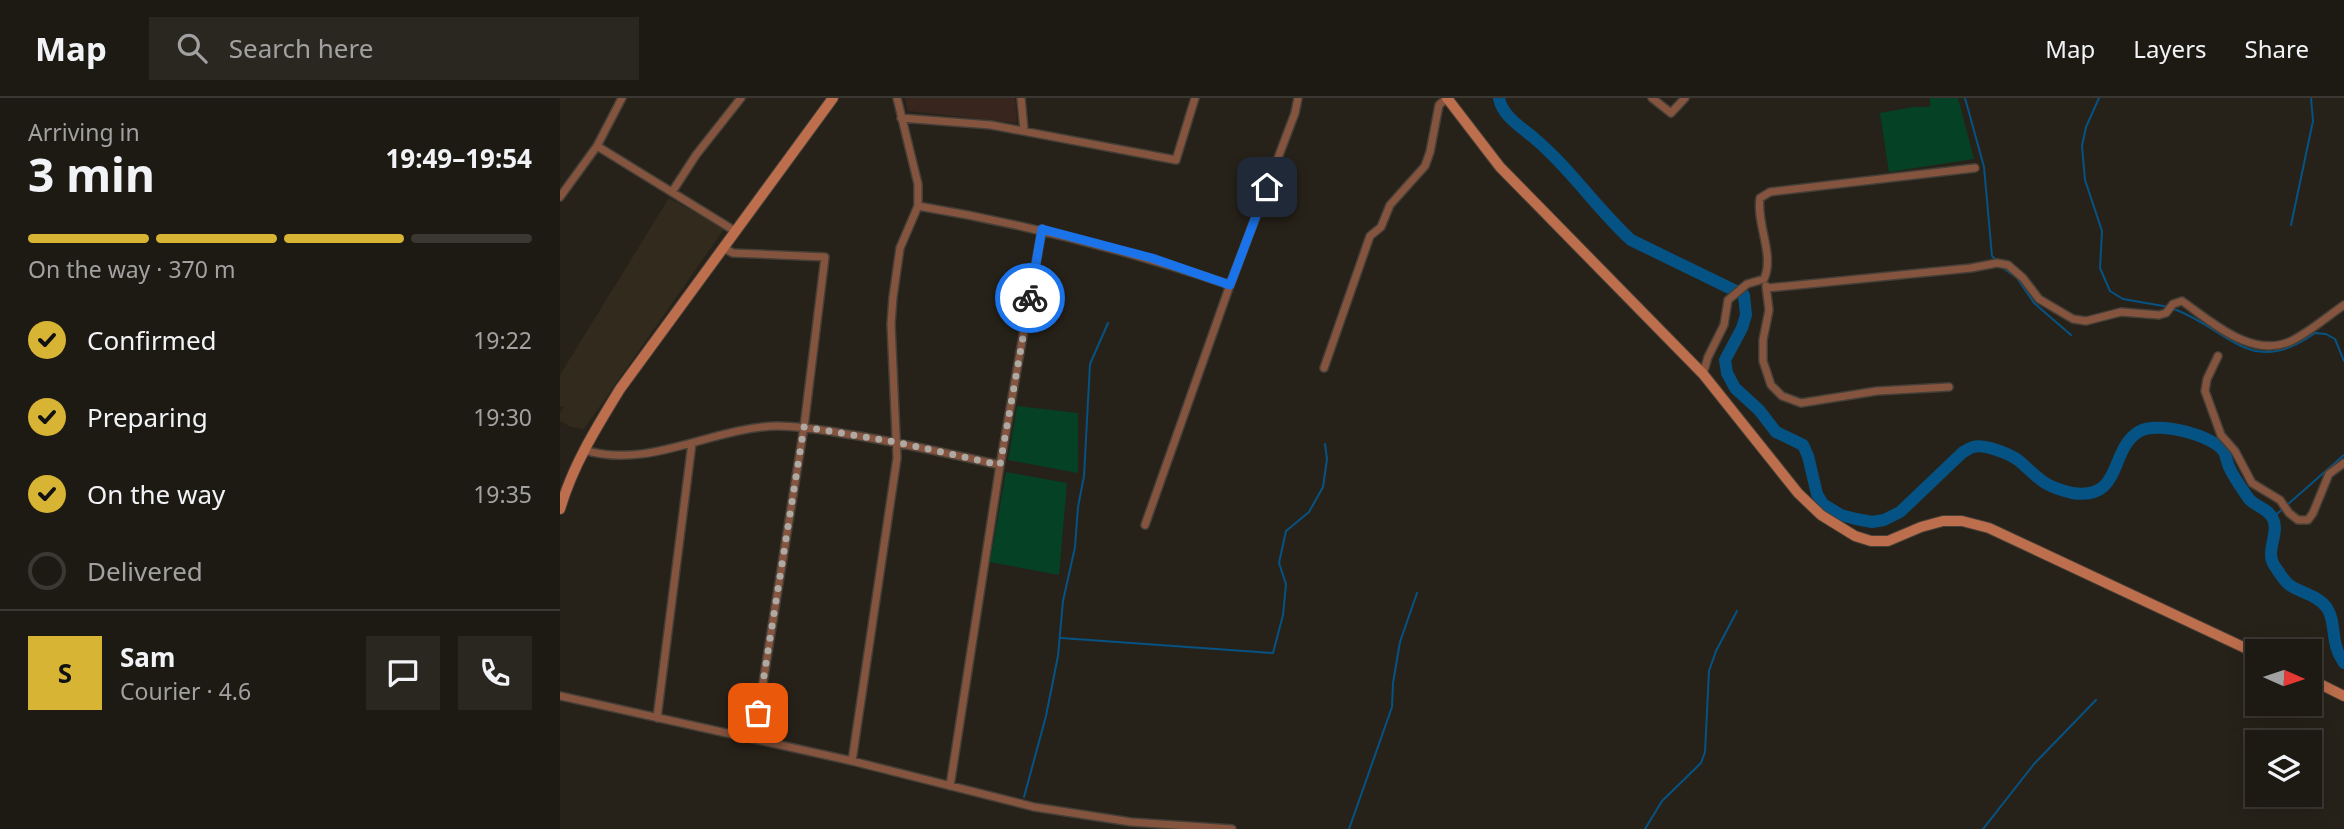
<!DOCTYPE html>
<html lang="en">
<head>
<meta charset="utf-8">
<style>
	body { margin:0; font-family:"Noto Sans",sans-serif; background:#2a2721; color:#f1f3f6; height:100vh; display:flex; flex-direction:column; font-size:26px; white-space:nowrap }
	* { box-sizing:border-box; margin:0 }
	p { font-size:23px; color:#a0a1a0 }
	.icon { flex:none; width:38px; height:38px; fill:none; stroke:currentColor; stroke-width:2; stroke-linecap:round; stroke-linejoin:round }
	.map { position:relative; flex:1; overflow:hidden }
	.details { display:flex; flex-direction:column; background:#1d1a13; width:560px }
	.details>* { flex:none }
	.needle { width:46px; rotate:93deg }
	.buttons { position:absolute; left:1685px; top:541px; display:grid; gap:14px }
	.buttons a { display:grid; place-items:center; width:77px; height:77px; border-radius:0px; background:#1d1a13; box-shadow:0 4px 18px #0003,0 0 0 2px #3b3833; font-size:35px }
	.pin { position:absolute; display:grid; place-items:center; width:60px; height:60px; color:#fff; margin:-30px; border-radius:14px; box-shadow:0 4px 10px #0006 }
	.courier { position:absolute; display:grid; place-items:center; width:70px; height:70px; margin:-35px; border:5px solid #1a73e8; border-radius:50%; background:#fff; color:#222; box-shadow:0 2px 9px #0007 }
	.summary em { font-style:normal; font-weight:700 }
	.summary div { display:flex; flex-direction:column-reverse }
	.summary { display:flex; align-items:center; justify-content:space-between; height:119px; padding:0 28px }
	h1 { font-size:46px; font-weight:700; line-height:52px }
	.bar { display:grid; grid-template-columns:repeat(4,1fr); gap:10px 7px; align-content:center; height:84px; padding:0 28px }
	.bar i { height:9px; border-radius:5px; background:#3b3833 }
	.bar .on { background:#d8b434 }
	.bar p { grid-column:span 4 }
	.line { display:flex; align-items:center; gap:18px; padding:0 28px; border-top:2px solid #3b3833 }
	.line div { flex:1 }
	.round { display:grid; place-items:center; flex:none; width:74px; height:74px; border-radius:0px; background:#2a2721 }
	ol { padding:0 28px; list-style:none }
	li { display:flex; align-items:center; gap:21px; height:77px }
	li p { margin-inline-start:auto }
	li .icon { padding:7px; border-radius:50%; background:#d8b434; color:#111; stroke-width:4 }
	li:last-child { color:#a0a1a0 }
	li i { width:38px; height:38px; border:4px solid #3b3833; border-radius:50% }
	header { display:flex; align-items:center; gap:42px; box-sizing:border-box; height:98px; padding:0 35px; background:#1d1a13; border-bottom:2px solid #3b3833 }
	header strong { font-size:33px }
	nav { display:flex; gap:38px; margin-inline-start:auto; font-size:24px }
	.search { width:490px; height:63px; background:#2a2721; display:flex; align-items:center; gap:18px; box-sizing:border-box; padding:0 24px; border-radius:0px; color:#a0a1a0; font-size:26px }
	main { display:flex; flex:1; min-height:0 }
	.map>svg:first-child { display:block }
	.commercial { fill:#37251e }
	.built { fill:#322a1c }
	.green { fill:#054125 }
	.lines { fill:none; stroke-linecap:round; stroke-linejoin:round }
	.stream { stroke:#055384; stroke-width:2 }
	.river { stroke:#055384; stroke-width:12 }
	.minor-casing { stroke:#443f37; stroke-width:10 }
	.secondary-casing { stroke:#443f37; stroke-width:12 }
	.minor { stroke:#85543f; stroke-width:7 }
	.secondary { stroke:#bd6e4c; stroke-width:10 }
	.done { stroke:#aeaaa3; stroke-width:7; stroke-dasharray:0 12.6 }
	.route { stroke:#1a73e8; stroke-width:9 }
</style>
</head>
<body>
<header>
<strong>Map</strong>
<div class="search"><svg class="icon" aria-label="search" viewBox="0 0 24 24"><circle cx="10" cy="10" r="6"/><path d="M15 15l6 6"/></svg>Search here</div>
<nav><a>Map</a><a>Layers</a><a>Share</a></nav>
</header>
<main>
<section class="details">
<div class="summary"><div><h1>3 min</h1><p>Arriving in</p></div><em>19:49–19:54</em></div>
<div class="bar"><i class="on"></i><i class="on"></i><i class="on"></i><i></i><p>On the way · 370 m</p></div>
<ol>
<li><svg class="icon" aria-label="check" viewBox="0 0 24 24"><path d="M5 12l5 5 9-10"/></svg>Confirmed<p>19:22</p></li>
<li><svg class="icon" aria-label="check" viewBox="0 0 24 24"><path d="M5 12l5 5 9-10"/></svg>Preparing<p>19:30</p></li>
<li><svg class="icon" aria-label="check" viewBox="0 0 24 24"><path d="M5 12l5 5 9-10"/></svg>On the way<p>19:35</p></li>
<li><i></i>Delivered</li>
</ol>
<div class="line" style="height:126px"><b class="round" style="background:#d8b434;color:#111">S</b><div><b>Sam</b><p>Courier · 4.6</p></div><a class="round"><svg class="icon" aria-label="chat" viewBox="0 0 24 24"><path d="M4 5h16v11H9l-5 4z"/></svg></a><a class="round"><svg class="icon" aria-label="phone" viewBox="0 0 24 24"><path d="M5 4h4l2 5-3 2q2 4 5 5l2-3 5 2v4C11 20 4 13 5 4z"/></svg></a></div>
</section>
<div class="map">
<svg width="1784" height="731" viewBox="0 0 1784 731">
	<rect width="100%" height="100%" fill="#272219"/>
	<!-- commercial -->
	<path class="commercial" d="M 345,0 L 455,0 L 457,25 L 348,13 Z"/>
	<!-- built -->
	<path class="built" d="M 109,100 L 164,131 L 24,331 L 11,329 L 0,323 L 0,315 L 4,309 L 0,308 L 0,277 Z"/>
	<!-- green -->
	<path class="green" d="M 1370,0 L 1398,0 L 1414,61 L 1329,74 L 1320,15 L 1353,9 L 1370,9 Z
		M 457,308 L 518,315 L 518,375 L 448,362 Z
		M 446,374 L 507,385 L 499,477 L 430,464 Z"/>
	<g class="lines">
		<!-- stream -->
		<path class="stream" d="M 1405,0 L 1424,69 L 1432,158 L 1435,161
			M 1539,0 L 1526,29 L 1522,48 L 1525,82 L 1542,133 L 1540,170 L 1550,193 L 1563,201 L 1609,209
			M 1731,127 L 1753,23 L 1751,0
			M 1443,170 L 1457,180 L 1474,205 L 1511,237
			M 1614,211 C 1670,232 1691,281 1755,235 L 1766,236 L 1775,241 L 1784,263
			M 1727,407 L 1784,357
			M 1713,419 L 1723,411
			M 501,540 L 713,555 L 723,517 L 726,486 L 719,465 L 726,433 L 749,414 L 763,389 L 767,361 L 765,346
			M 464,699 L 486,618 L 498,558 L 503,503 L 515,449 L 518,409 L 524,378 L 530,266 L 548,225
			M 789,731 L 832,609 L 833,585 L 840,544 L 857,495
			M 1085,731 L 1102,703 L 1141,665 L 1145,654 L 1149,573 L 1156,553 L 1177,513
			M 1423,731 L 1474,666 L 1536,602"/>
		<!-- river -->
		<path class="river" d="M 939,0 C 942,18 961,29 974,40 C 1011,71 1036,110 1071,142 L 1184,197 L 1186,217 L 1182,230 L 1165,262 L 1167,275 L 1175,290 L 1199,312 L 1216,334 L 1243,347 L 1248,358 L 1257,396 L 1263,406 L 1281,417 L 1296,421 L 1312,424 L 1324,422 L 1340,414 L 1403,354 C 1406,353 1409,350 1413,349 C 1424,346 1448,355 1458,362 C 1468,370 1476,380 1487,386 C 1494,390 1504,393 1512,395 C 1564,403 1548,351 1580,333 C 1597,323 1654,337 1664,354 C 1666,358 1667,364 1669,369 C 1674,380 1682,391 1689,401 C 1696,409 1708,410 1713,421 C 1720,435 1705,452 1714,467 C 1719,474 1724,484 1731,488 C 1742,495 1759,498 1767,510 C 1775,522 1772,538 1777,551 C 1778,556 1782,561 1784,565"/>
		<defs>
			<path id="minor" d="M 461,0 L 464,32
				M 1092,0 L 1111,15 L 1125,0
				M 341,20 L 431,27 L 616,62 L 635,0
				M 37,48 L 175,133
				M 112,94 L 136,57 L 181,0
				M 0,99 L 37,48 L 62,0
				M 358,108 C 465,126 567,152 670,187
				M 163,150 L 173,155 L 265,159 L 244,329 L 194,641
				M 1206,188 L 1209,212 L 1203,242 L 1203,263 L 1211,287 L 1222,298 L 1241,305 L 1317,293 L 1389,289
				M 1207,190 L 1411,170 L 1437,165 L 1448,167 L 1463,180 L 1479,201 L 1513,221 L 1526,223 L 1561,214 L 1599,217 L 1606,215 L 1613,206 L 1622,203 C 1652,224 1695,264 1735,241 C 1752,232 1768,218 1784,207
				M 1658,258 L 1647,281 L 1645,293 L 1661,337 L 1675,353 L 1692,385 L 1720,402 L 1729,415 L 1738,422 L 1748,422 L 1753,415 L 1769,376 L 1784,365
				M 764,270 L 810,138 L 821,129 L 830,107 L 865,68 L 870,54 L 879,7 L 887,0
				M 1143,276 L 1148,259 L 1164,227 L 1168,202 L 1187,186 L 1204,181 C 1215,157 1196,126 1200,100 L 1210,94 L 1415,70
				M 24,352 C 89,372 152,329 218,328 C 243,328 268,333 293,337 C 342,345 391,356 440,367
				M 585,427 L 670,187 L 735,15 L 738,0
				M 0,598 L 292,663 L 474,709 L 571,724 L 672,731
				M 97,620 L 132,345
				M 292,663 L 337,360 L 331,226 L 333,199 L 340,150 L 358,108 L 358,86 L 337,0
				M 390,688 L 440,367 L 482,131"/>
			<path id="secondary" d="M 887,0 L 940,69 L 1143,276 L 1238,395 L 1261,417 L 1295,438 L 1311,443 L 1328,443 L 1361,429 L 1383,423 L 1402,423 L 1429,430 L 1698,556
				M 0,411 C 13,367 36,330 60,291 L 273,0
				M 1750,581 L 1784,598"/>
		</defs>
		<!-- minor casing -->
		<use href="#minor" class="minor-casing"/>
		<!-- secondary casing -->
		<use href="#secondary" class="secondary-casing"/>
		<!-- minor -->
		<use href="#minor" class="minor"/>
		<!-- secondary -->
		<use href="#secondary" class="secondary"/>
	</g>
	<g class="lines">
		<!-- done -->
		<path class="done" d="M 198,615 L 244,329 L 336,344 L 440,367 L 470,200"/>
		<!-- route -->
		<path class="route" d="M 470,200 L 482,131 L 592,160 L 670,187 L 707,89"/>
	</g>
</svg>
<div class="buttons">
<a><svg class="needle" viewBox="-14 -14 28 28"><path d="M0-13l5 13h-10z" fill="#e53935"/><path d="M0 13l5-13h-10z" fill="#a0a1a0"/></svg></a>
<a><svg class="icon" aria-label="layers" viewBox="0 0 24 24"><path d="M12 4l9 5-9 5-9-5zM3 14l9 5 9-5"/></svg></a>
</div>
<div class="pin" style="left:198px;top:615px;background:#ea580c"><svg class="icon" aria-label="bag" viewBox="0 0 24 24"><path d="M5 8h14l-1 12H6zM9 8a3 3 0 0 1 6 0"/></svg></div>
<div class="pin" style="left:707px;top:89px;background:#1f2937"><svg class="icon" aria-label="home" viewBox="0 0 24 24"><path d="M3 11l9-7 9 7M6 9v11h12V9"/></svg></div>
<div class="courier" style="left:470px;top:200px"><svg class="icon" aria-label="bike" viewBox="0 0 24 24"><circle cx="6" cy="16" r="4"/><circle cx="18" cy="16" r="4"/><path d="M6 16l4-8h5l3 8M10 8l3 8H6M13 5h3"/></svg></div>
</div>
</main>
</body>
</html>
